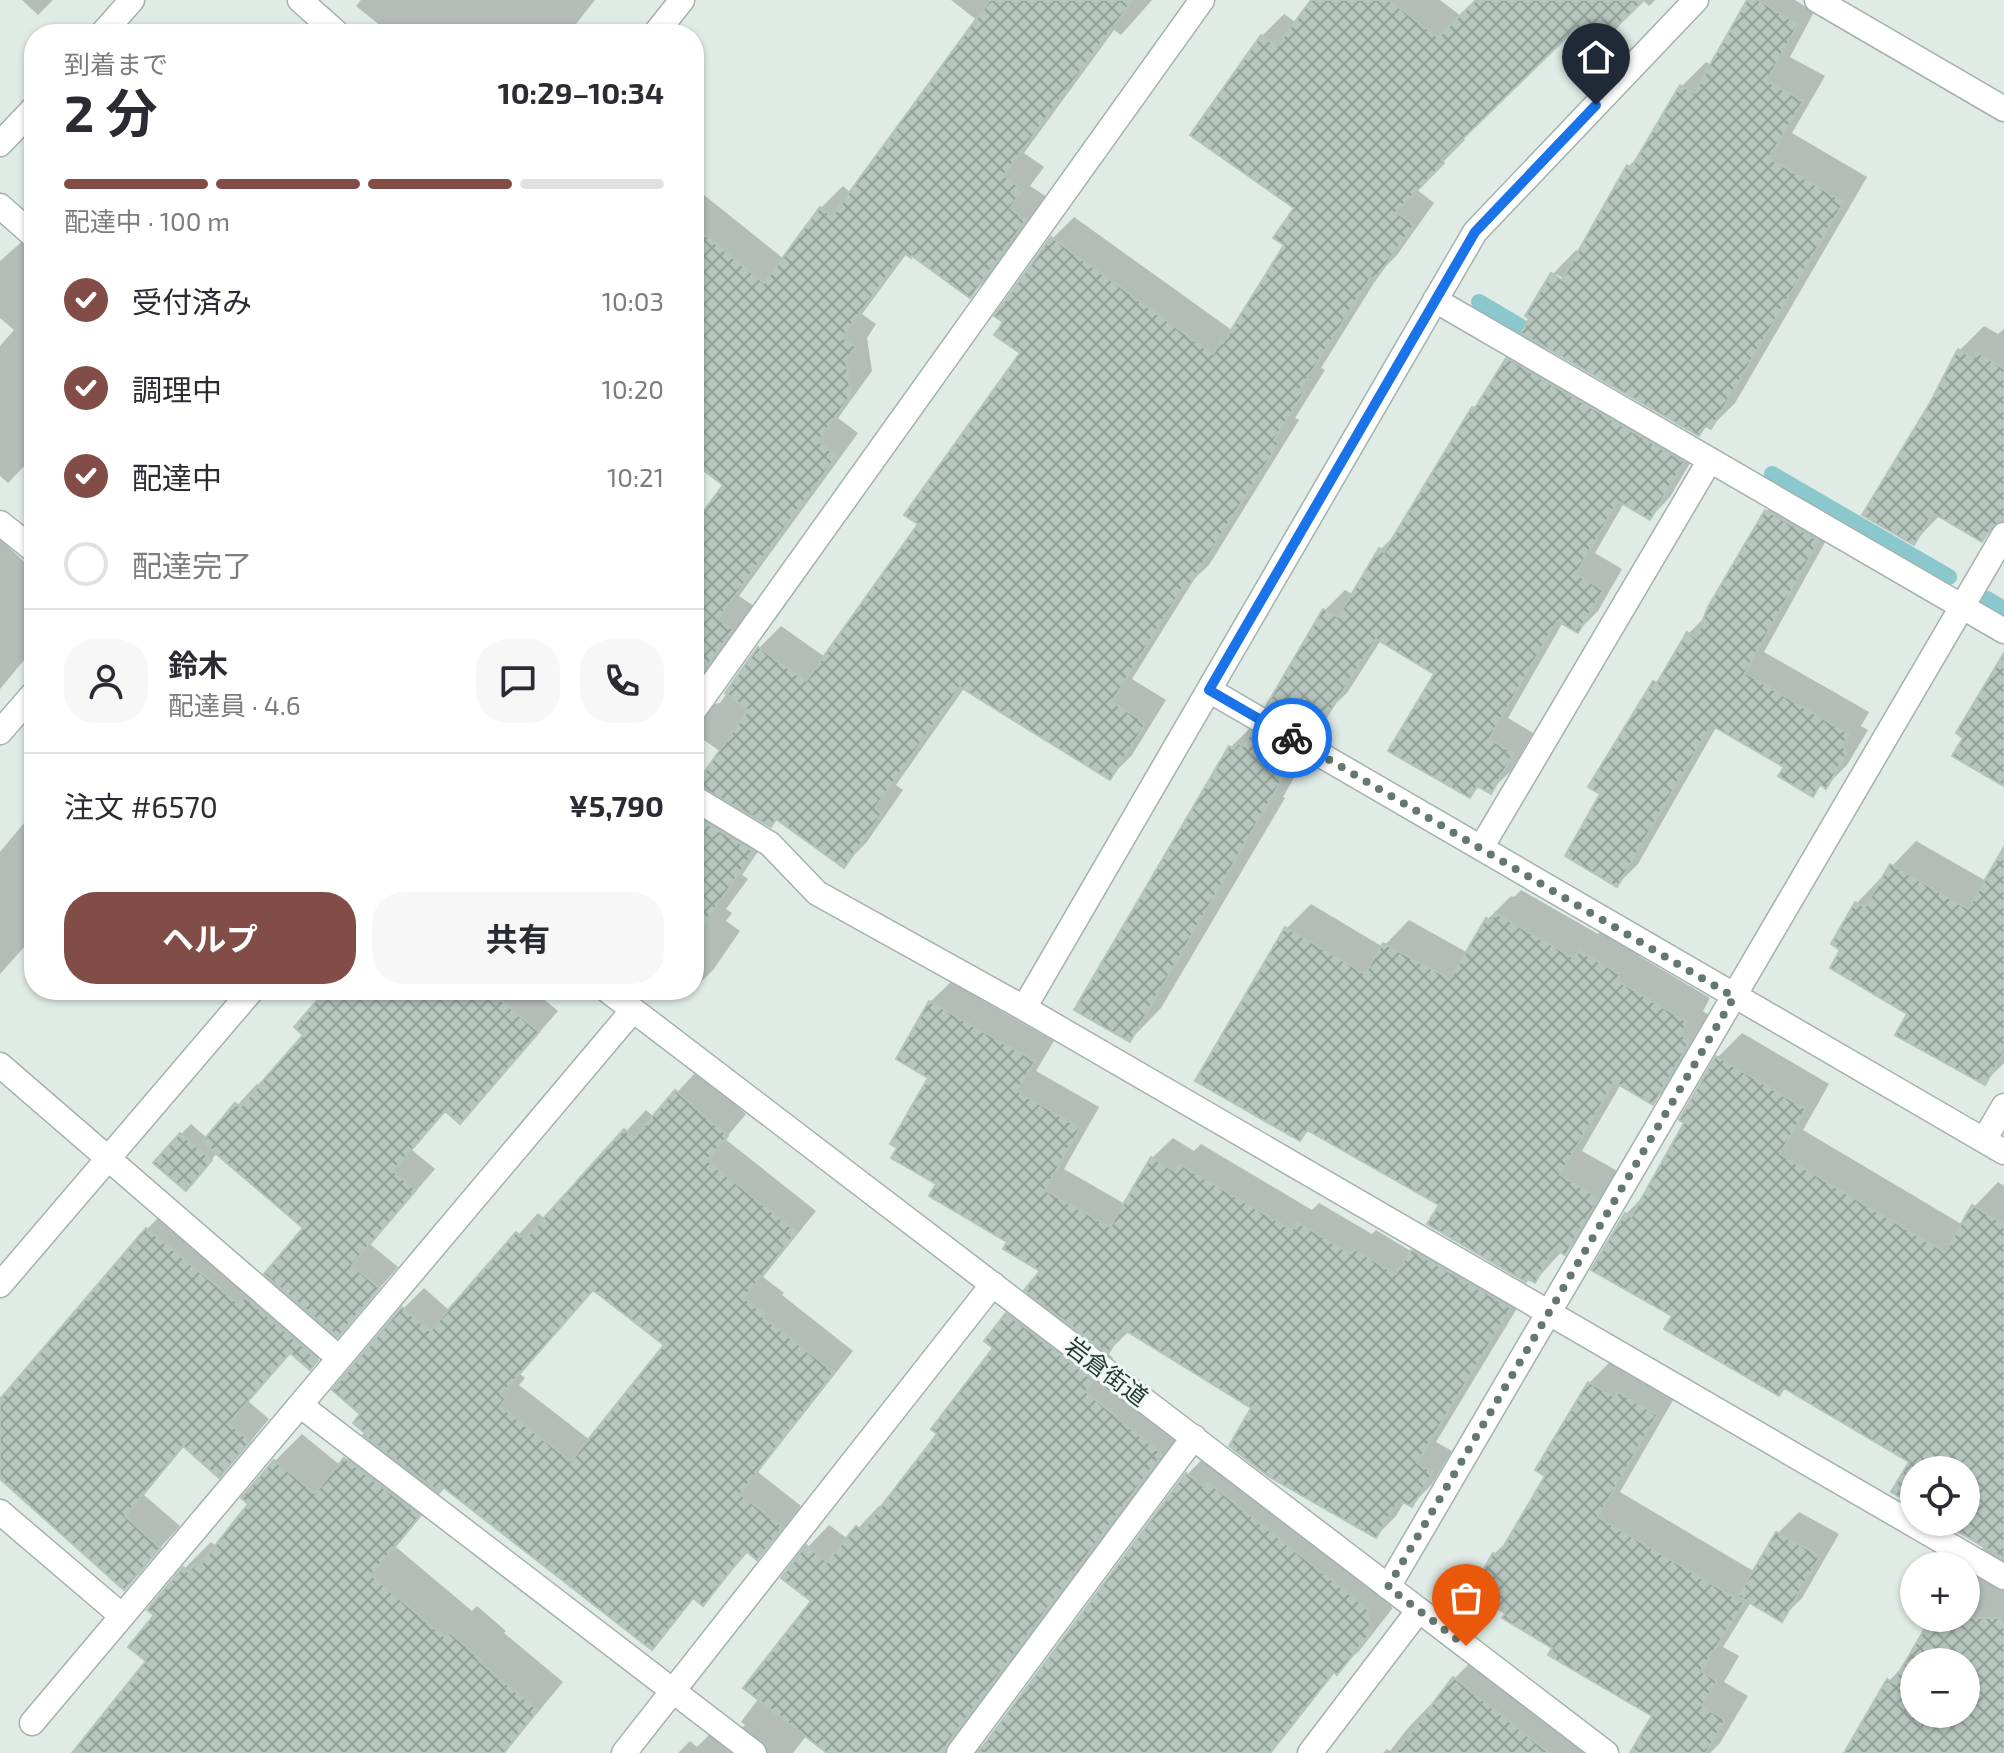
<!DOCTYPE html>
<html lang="ja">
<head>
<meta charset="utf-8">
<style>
	body { margin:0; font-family:"Exo 2","Noto Sans JP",sans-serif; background:#f7f7f7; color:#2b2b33; height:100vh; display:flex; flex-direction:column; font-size:30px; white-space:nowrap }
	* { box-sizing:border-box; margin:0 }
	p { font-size:26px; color:#7c7c81 }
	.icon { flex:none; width:44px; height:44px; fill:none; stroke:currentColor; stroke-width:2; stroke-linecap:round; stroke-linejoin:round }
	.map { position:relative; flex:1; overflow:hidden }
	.sheet { position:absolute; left:24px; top:24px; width:680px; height:976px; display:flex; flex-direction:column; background:#fff; border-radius:32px; box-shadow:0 2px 6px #0004 }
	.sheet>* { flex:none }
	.buttons { position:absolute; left:1900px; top:1456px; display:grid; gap:16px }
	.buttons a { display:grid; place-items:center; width:80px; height:80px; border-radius:50%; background:#fff; box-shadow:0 2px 6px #0004; font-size:40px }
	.pin { position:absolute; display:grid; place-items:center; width:68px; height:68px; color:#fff; margin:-82px -34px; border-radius:50% 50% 50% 0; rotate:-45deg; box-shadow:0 0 8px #0007 }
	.pin .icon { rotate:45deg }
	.courier { position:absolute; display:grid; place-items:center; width:80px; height:80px; margin:-40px; border:6px solid #1a73e8; border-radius:50%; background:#fff; color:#222; box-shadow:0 2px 10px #0007 }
	.overview em { font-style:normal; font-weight:700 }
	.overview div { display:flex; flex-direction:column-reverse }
	.overview { display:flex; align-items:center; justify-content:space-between; height:136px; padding:0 40px }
	h1 { font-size:52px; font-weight:700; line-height:60px }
	.bar { display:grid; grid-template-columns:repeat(4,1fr); gap:12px 8px; align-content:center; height:96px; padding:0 40px }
	.bar i { height:10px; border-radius:6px; background:#e1e1e2 }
	.bar .active { background:#824d46 }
	.bar p { grid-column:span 4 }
	.line { display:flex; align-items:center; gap:20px; padding:0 40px; border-top:2px solid #e1e1e2 }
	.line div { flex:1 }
	.round { display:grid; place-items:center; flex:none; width:84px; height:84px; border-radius:32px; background:#f7f7f7 }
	ol { padding:0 40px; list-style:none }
	li { display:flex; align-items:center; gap:24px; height:88px }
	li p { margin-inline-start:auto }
	li .icon { padding:8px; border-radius:50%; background:#824d46; color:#fff; stroke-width:4 }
	li:last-child { color:#7c7c81 }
	li i { width:44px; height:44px; border:4px solid #e1e1e2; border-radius:50% }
	.action { display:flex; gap:16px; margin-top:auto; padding:16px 40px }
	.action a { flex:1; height:92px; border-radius:32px; background:#824d46; color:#fff; font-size:32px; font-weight:700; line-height:92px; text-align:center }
	.action a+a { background:#f7f7f7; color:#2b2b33 }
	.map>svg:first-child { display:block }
	.shadow { fill:#0003; fill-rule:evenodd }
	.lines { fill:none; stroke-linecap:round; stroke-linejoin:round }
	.stream { stroke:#8ac8ce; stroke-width:16 }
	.building { fill:url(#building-cross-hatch); stroke:#b3c4bc; stroke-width:2; fill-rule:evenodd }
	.minor-casing { stroke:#a3b2ac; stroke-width:27 }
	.minor { stroke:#fff; stroke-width:24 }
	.done { stroke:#647871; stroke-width:8; stroke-dasharray:0 14.4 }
	.route { stroke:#1a73e8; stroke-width:10 }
	.labels { text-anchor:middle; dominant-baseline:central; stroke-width:6; stroke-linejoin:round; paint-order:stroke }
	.street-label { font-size:24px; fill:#223a32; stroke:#f1f7f4 }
</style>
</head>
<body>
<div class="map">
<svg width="2004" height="1753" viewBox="0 0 2004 1753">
	<defs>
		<pattern id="building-cross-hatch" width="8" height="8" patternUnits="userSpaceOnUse" patternTransform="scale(2)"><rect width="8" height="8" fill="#b6c5be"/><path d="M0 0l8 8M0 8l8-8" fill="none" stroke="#94a19b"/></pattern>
	</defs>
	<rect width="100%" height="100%" fill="#e0ebe5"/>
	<!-- shadow -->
	<path class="shadow" d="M 22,0 L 53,0 L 38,15 Z
		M 361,0 L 595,0 L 568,34 L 391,34 L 356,6 Z
		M 951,0 L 1152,0 L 1121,35 L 1114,30 L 1024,153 L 1044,167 L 1030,186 L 1047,197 L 992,274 L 970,296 L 912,254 L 907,253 L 862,314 L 876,324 L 867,338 L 872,371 L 838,418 L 858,433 L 739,596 L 754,606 L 701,693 L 714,704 L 720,703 L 759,648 L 781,626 L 825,657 L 920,523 L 1022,352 L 1052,239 L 1074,217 L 1233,331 L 1287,245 L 1296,208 L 1262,36 L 1284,14 L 1297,23 L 1315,0 L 1440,0 L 1461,16 L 1478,0 L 1641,0 L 1574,27 L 1462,137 L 1465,140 L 1416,189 L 1434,203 L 1397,255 L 1382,270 L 1321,368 L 1325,370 L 1295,418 L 1299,420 L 1209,565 L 1195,578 L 1132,679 L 1166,700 L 1132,755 L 1110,777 L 965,687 L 896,785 L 903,790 L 866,843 L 844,865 L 777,818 L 771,825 L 721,752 L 694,733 L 694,528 L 726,484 L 694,461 L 694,187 L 784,259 L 821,208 L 843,186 L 851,193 L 978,21 Z
		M 1643,0 L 1655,0 L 1649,6 Z
		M 1753,0 L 1795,0 L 1814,12 L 1790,57 L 1825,76 L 1792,133 L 1867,177 L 1735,403 L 1711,427 L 1708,425 L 1699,434 L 1524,332 L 1532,318 L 1528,315 L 1552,275 L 1576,250 L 1580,252 L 1629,166 L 1642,153 L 1682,86 L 1706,62 L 1712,65 L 1745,8 ZM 1556,274 L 1572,283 L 1570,287 L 1556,279 Z
		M 34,231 L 34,456 L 8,483 L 0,476 L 0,346 L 14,330 L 0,318 L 0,261 Z
		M 1984,326 L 1998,334 L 2004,329 L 2004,518 L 1982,540 L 1940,515 L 1914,542 L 1932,404 L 1959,351 Z
		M 1527,339 L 1703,441 L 1670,497 L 1650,518 L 1624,503 L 1595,553 L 1622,569 L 1598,611 L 1578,631 L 1563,622 L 1508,718 L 1533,733 L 1511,771 L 1490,791 L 1480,786 L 1470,796 L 1436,673 L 1381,640 L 1347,693 L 1317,721 L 1324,725 L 1283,797 L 1285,798 L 1161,1008 L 1130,1040 L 1231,747 L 1262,716 L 1272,714 L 1276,709 L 1325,610 L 1345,590 L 1354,595 L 1380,550 L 1399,531 L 1474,408 L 1484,398 L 1507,360 Z
		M 1788,490 L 1838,519 L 1764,652 L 1869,712 L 1861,726 L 1868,730 L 1847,765 L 1826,786 L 1823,784 L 1813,794 L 1786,766 L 1717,726 L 1638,864 L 1617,885 L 1603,794 L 1655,683 L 1666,672 L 1688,634 L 1707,615 L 1767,511 Z
		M 0,539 L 34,571 L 34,648 L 0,689 Z
		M 719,799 L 772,831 L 742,875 L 748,879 L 726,909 L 732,913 L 726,921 L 740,931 L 713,970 L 694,989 L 694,819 Z
		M 34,811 L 34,936 L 0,974 L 0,852 Z
		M 1916,841 L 1988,882 L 2004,855 L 2004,1063 L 1985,1082 L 1843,949 L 1857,903 Z
		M 1521,890 L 1598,934 L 1604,928 L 1642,950 L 1639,956 L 1710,998 L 1703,1011 L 1712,1017 L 1676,1079 L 1652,1103 L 1621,1084 L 1582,1151 L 1621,1173 L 1588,1229 L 1565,1253 L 1562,1251 L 1535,1281 L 1441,1205 L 1310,1129 L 1300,1139 L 1198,1080 L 1287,928 L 1311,904 L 1383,947 L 1409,920 L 1468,953 L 1488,919 L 1511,896 L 1514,897 Z
		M 951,982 L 1054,1041 L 1036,1071 L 1099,1107 L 1064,1169 L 1125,1204 L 1152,1158 L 1173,1138 L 1194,1151 L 1201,1144 L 1312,1210 L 1319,1203 L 1372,1234 L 1376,1230 L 1412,1252 L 1433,1231 L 1530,1287 L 1436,1442 L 1452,1451 L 1432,1484 L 1412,1505 L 1405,1501 L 1396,1516 L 1376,1536 L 1254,1407 L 1129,1331 L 1107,1353 L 1113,1358 L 1106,1369 L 1183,1432 L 968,1720 L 965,1729 L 971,1743 L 981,1747 L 986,1745 L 1188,1474 L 1209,1452 L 1388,1587 L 1392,1609 L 1359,1651 L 1336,1671 L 1271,1753 L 828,1753 L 806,1736 L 793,1753 L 678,1753 L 690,1741 L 697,1747 L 713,1731 L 727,1743 L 745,1725 L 741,1722 L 759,1698 L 814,1601 L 808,1547 L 829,1525 L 848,1539 L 879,1506 L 882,1508 L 939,1433 L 996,1347 L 1007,1315 L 1030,1292 L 1043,1270 L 938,1183 L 931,1078 L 930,1002 Z
		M 329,990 L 533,990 L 558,1011 L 460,1122 L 446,1110 L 412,1150 L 435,1169 L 370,1244 L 398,1267 L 310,1368 L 291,1352 L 248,1401 L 269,1419 L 240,1454 L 219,1475 L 185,1445 L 144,1495 L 180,1526 L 124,1587 L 0,1477 L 0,1401 L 147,1229 L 168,1208 L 260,1284 L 269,1275 L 306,1228 L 217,1153 L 196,1178 L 181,1134 L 191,1124 L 207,1138 L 257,1084 L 260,1087 L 305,1034 Z
		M 1742,1033 L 1829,1084 L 1803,1130 L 1963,1225 L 1974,1207 L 1998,1182 L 2004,1186 L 2004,1753 L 1846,1753 L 1889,1681 L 1908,1661 L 1933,1618 L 1966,1618 L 1965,1566 L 1985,1546 L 1946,1522 L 1966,1522 L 1966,1470 L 1914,1470 L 1914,1503 L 1912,1461 L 1675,1316 L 1626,1214 L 1647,1193 L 1687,1123 L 1718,1057 ZM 1914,1662 L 1966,1662 L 1966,1714 L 1914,1714 Z
		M 697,1071 L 746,1114 L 725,1139 L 816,1211 L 763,1277 L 784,1293 L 782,1295 L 853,1351 L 758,1472 L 801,1506 L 777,1537 L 757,1557 L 749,1551 L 703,1603 L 695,1597 L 652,1647 L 446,1486 L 396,1547 L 472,1611 L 477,1606 L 506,1631 L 504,1633 L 563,1682 L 504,1753 L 74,1753 L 149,1661 L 156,1615 L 184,1569 L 211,1542 L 216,1546 L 251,1504 L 275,1461 L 302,1434 L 341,1466 L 369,1436 L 363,1414 L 403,1309 L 424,1288 L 450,1311 L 538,1213 L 545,1219 L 646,1110 L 654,1117 ZM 594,1289 L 667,1345 L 590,1440 L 519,1385 L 525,1378 L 520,1374 Z
		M 1613,1359 L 1679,1390 L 1620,1492 L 1755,1572 L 1778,1533 L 1799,1512 L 1839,1534 L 1802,1598 L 1781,1619 L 1751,1602 L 1723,1647 L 1739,1656 L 1724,1682 L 1748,1696 L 1720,1743 L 1710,1753 L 1672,1753 L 1655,1715 L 1508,1612 L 1494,1554 L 1513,1536 L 1548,1475 L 1589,1383 Z
		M 1477,1656 L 1613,1753 L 1383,1753 L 1387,1749 L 1390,1751 L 1408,1728 L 1430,1705 L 1433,1707 L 1455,1678 Z"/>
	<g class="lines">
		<!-- stream -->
		<path class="stream" d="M 1479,302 L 1543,340
			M 1772,474 L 1949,577
			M 1987,599 L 2004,609"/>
	</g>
	<!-- building -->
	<path class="building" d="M 990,0 L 1133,0 L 1004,175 L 1023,190 L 1010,208 L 1026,220 L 970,298 L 912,256 L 911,258 L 904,253 L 842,337 L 856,347 L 846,361 L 851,395 L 818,441 L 837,456 L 718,619 L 733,629 L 700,676 L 694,671 L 694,524 L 723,485 L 694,463 L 694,226 L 764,283 L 820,207 L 832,216 Z
		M 1311,0 L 1389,0 L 1438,37 L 1476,0 L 1644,0 L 1593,50 L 1574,30 L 1441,160 L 1444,163 L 1396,212 L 1414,225 L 1375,280 L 1371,277 L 1300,390 L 1304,392 L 1274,440 L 1279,443 L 1187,589 L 1183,587 L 1112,702 L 1146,723 L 1110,780 L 960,687 L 875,808 L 882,813 L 844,868 L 776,819 L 771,827 L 696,784 L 748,710 L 725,693 L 758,647 L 806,681 L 918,524 L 904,515 L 1020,353 L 994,335 L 1003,322 L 994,316 L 1051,237 L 1213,354 L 1221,341 L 1223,343 L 1284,245 L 1273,238 L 1294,208 L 1190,135 L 1261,35 L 1277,46 Z
		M 1747,0 L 1758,0 L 1798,24 L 1767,81 L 1803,101 L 1769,158 L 1844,202 L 1711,429 L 1705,426 L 1699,436 L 1521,333 L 1529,319 L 1525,316 L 1551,273 L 1562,280 L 1627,165 L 1631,168 L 1680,85 L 1694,93 Z
		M 1958,349 L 1973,358 L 1977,352 L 2004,369 L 2004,520 L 1992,527 L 1982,542 L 1933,513 L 1914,545 L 1862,515 L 1930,403 Z
		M 1506,358 L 1684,462 L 1650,520 L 1618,501 L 1576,574 L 1603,590 L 1578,633 L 1557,621 L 1489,739 L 1514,753 L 1491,794 L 1477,786 L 1470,798 L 1388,751 L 1434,674 L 1376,639 L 1327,716 L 1321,712 L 1310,731 L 1266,706 L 1323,609 L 1338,617 L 1379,548 L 1384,552 L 1472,407 L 1475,408 Z
		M 1765,510 L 1819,541 L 1745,673 L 1849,734 L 1842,747 L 1848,751 L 1826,789 L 1820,784 L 1813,797 L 1778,776 L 1784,767 L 1711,725 L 1617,887 L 1565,856 L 1600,794 L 1588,787 L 1653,681 L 1657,683 L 1687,632 L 1696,638 L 1708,607 Z
		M 2004,653 L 2004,786 L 1952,756 L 1963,738 L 1956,733 Z
		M 1251,732 L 1295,757 L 1130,1042 L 1074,1010 L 1229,746 L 1234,749 L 1238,743 L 1243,746 Z
		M 694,816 L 754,852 L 694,938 Z
		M 2004,847 L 2004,1052 L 1985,1085 L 1895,1035 L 1907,1014 L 1830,968 L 1840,950 L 1831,944 L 1855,902 L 1865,907 L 1890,864 L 1968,909 Z
		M 1495,913 L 1574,958 L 1579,951 L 1620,974 L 1616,980 L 1688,1022 L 1681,1035 L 1690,1041 L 1653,1105 L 1614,1082 L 1560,1175 L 1599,1198 L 1565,1255 L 1554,1249 L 1535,1283 L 1528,1279 L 1526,1282 L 1427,1224 L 1439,1205 L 1307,1130 L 1300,1141 L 1195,1081 L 1285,927 L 1365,974 L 1383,943 L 1450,979 L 1486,918 L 1491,921 Z
		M 326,990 L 489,990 L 539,1032 L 460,1124 L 445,1111 L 393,1171 L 416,1190 L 352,1265 L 379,1288 L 338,1337 L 264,1274 L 303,1228 L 202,1142 L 235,1103 L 240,1107 L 303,1035 L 294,1027 Z
		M 929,1001 L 1035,1061 L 1017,1091 L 1080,1128 L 1045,1190 L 1110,1227 L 1151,1157 L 1174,1171 L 1179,1164 L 1292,1230 L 1297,1222 L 1351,1254 L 1354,1249 L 1396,1274 L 1411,1250 L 1511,1308 L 1417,1463 L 1433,1472 L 1412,1507 L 1399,1500 L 1376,1538 L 1268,1476 L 1229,1446 L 1251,1408 L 1123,1329 L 1108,1354 L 1024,1290 L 1040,1271 L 1003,1249 L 1007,1242 L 929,1196 L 936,1184 L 891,1158 L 897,1148 L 890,1144 L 928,1078 L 896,1059 Z
		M 1716,1056 L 1806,1109 L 1780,1154 L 1945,1252 L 1972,1205 L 2004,1224 L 2004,1559 L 1942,1522 L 1966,1522 L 1966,1470 L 1914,1470 L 1914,1505 L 1891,1492 L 1909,1462 L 1784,1388 L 1779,1396 L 1664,1329 L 1672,1316 L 1591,1270 L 1625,1213 L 1631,1217 L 1684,1123 L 1679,1120 Z
		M 675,1090 L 728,1136 L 707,1160 L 797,1232 L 744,1298 L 765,1314 L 763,1317 L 834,1372 L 740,1494 L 783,1527 L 757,1560 L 746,1551 L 703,1606 L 693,1598 L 652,1650 L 443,1487 L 439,1492 L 363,1435 L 365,1433 L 353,1423 L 360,1414 L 332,1390 L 402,1307 L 430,1331 L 516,1232 L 525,1239 L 624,1129 L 634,1138 ZM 593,1290 L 664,1345 L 571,1461 L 500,1406 L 506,1399 L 501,1395 Z
		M 180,1133 L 212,1160 L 186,1191 L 153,1163 Z
		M 146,1228 L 239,1304 L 245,1297 L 318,1360 L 310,1370 L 290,1353 L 229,1423 L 250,1441 L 219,1478 L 183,1446 L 125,1516 L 160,1548 L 124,1590 L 0,1479 L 0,1399 Z
		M 1006,1313 L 1093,1380 L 1086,1392 L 1162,1454 L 947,1744 L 944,1753 L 827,1753 L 743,1688 L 811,1601 L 781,1578 L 806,1545 L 827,1562 L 856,1526 L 862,1531 L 937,1434 L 931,1429 L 993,1348 L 984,1341 Z
		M 1588,1382 L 1615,1397 L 1618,1392 L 1657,1415 L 1598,1517 L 1744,1603 L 1701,1671 L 1717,1681 L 1702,1706 L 1725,1720 L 1706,1753 L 1630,1753 L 1652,1716 L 1548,1655 L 1552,1648 L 1502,1618 L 1505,1613 L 1470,1593 L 1493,1553 L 1498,1556 L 1545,1476 L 1535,1470 Z
		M 344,1458 L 420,1516 L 371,1575 L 445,1637 L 449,1632 L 481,1659 L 479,1661 L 538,1710 L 504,1753 L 72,1753 L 146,1661 L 128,1647 L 154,1615 L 147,1610 L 183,1567 L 188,1572 L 195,1564 L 199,1566 L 248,1504 L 241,1498 L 274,1460 L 315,1493 Z
		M 1186,1473 L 1205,1487 L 1208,1482 L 1367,1608 L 1371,1632 L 1337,1675 L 1334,1672 L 1270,1753 L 978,1753 Z
		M 1776,1532 L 1820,1556 L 1782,1622 L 1738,1596 Z
		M 1931,1618 L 2004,1618 L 2004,1753 L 1844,1753 L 1887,1679 L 1893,1683 ZM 1914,1662 L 1966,1662 L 1966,1714 L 1914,1714 Z
		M 1453,1677 L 1489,1705 L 1549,1753 L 1395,1753 Z"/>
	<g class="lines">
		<defs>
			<path id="minor" d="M 300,0 L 338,34
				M 1817,0 L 2004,109
				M 102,34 L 132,0
				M 655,34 L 682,0
				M 0,144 L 34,108
				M 0,206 L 34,236
				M 1435,300 L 2004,631
				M 0,523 L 34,550
				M 1209,690 L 2004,1152
				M 694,710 L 1202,0
				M 0,732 L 34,693
				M 694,798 L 770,844 L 817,893 L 1024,1008 L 1475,232 L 1696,0
				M 1481,848 L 1710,460
				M 607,990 L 1606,1753
				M 1024,1008 L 2004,1577
				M 0,1065 L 339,1358
				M 1984,1140 L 2004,1106
				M 0,1285 L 252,990
				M 300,1405 L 754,1753
				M 0,1512 L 122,1616
				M 1388,1587 L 2004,535
				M 32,1723 L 633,1010
				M 624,1753 L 993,1284
				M 959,1753 L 1194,1437
				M 1310,1753 L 1419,1610"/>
		</defs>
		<!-- minor casing -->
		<use href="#minor" class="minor-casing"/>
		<!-- minor -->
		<use href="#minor" class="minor"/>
	</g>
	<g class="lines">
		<!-- done -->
		<path class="done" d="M 1292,738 L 1734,997 L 1388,1587 L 1466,1646"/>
		<!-- route -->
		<path class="route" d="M 1292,738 L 1209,690 L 1475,232 L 1596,105"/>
	</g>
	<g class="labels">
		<!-- street labels -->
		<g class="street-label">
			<text transform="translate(1107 1371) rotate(37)">岩倉街道</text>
		</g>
	</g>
</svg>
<div class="buttons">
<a><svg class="icon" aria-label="locate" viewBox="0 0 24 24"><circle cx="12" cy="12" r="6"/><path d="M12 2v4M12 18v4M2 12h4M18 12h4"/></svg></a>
<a>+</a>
<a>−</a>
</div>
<div class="pin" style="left:1466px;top:1646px;background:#ea580c"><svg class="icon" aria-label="bag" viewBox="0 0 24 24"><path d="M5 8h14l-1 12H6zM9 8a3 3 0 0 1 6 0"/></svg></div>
<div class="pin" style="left:1596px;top:105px;background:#1f2937"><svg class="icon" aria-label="home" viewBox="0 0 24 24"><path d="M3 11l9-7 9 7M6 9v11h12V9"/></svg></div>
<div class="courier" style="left:1292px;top:738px"><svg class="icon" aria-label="bike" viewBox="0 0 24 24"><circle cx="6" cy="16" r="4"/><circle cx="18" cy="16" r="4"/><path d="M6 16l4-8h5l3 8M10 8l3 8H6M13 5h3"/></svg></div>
<section class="sheet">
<div class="overview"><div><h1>2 分</h1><p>到着まで</p></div><em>10:29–10:34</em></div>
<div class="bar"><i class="active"></i><i class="active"></i><i class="active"></i><i></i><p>配達中 · 100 m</p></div>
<ol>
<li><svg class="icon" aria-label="check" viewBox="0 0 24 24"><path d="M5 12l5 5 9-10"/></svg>受付済み<p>10:03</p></li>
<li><svg class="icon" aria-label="check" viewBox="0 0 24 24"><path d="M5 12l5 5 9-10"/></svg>調理中<p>10:20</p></li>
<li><svg class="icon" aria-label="check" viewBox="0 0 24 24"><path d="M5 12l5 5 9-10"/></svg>配達中<p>10:21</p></li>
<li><i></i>配達完了</li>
</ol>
<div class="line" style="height:144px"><a class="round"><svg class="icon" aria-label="person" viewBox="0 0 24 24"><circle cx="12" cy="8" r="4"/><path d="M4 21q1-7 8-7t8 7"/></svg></a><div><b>鈴木</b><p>配達員 · 4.6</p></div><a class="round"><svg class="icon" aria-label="chat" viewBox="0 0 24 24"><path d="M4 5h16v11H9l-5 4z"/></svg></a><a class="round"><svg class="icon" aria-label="phone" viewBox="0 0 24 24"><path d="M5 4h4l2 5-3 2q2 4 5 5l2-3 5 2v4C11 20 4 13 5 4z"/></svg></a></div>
<div class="line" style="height:104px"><div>注文 #6570</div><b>¥5,790</b></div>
<div class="action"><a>ヘルプ</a><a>共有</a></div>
</section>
</div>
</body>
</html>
